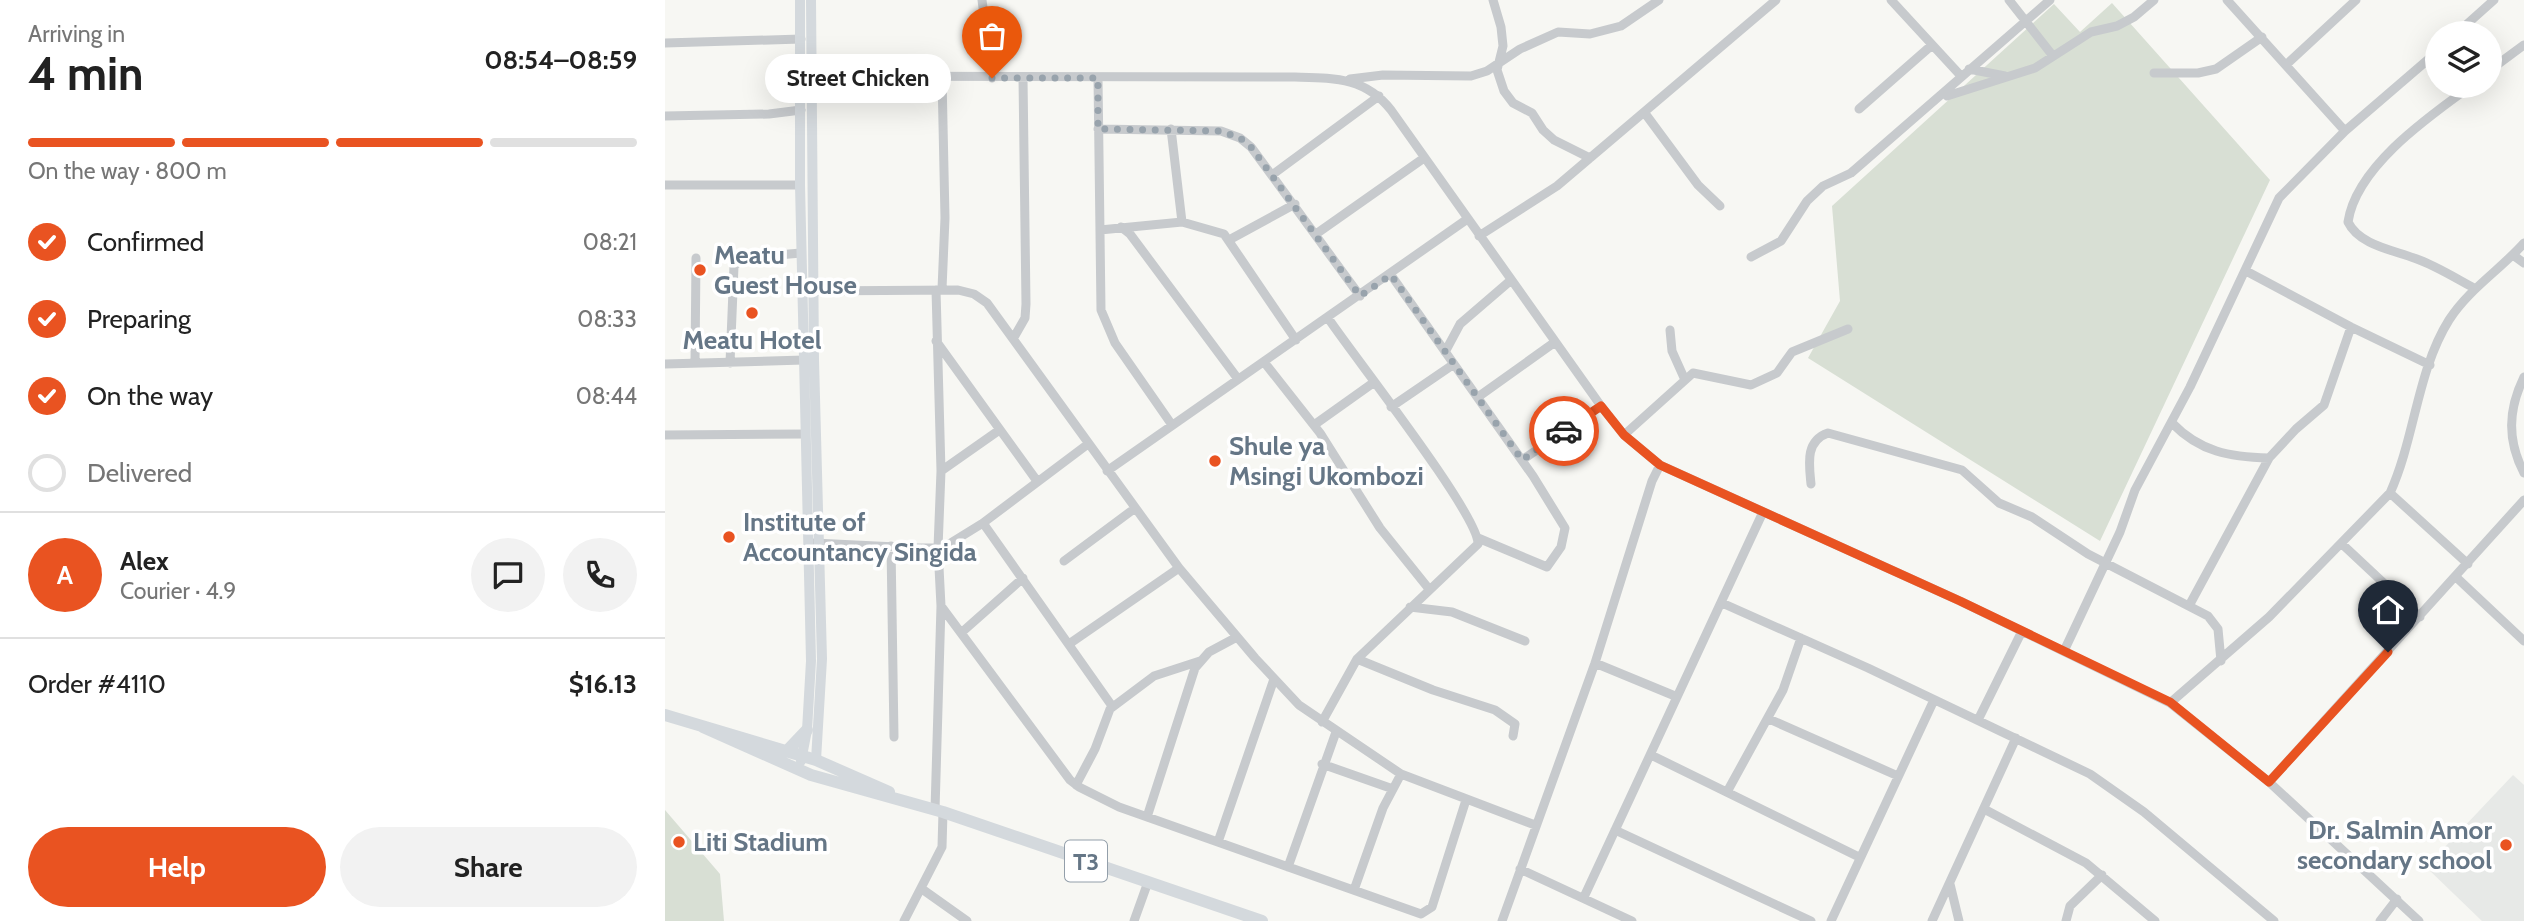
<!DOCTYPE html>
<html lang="en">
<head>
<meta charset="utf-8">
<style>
	body { margin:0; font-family:Cabin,sans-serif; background:#f2f2f2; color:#222; height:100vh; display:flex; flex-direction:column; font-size:26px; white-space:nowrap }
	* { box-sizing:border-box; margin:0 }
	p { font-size:23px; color:#767676 }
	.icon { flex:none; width:38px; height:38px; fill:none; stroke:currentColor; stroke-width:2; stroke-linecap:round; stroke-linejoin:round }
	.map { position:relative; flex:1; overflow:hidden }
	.drawer { display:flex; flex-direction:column; background:#fff; width:665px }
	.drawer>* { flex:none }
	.fabs { position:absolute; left:1760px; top:21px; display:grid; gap:14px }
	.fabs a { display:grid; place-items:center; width:77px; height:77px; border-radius:50%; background:#fff; box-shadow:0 7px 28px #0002; font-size:35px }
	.pin { position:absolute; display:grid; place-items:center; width:60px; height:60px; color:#fff; margin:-72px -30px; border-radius:50% 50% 50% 0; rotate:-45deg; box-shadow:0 0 7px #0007 }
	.pin .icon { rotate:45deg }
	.courier { position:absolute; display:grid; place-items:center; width:70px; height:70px; margin:-35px; border:5px solid #e95321; border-radius:50%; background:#fff; color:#222; box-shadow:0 2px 9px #0007 }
	.bubble { position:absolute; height:49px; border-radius:24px; background:#fff; box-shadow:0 7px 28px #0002; font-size:23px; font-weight:700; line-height:49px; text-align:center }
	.headline em { font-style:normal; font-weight:700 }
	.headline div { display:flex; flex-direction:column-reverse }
	.headline { display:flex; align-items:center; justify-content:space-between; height:119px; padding:0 28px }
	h1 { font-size:46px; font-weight:700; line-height:52px }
	.bar { display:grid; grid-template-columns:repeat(4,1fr); gap:10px 7px; align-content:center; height:84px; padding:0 28px }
	.bar i { height:9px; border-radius:5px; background:#e0e0e0 }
	.bar .selected { background:#e95321 }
	.bar p { grid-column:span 4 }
	.line { display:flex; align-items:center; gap:18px; padding:0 28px; border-top:2px solid #e0e0e0 }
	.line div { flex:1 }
	.round { display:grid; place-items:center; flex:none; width:74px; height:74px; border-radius:37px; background:#f2f2f2 }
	ol { padding:0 28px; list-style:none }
	li { display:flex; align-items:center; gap:21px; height:77px }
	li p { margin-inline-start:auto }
	li .icon { padding:7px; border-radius:50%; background:#e95321; color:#fff; stroke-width:4 }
	li:last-child { color:#767676 }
	li i { width:38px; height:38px; border:4px solid #e0e0e0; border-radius:50% }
	.primary-button { display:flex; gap:14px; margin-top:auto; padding:14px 28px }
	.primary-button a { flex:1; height:80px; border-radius:42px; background:#e95321; color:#fff; font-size:28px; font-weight:700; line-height:80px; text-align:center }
	.primary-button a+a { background:#f2f2f2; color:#222 }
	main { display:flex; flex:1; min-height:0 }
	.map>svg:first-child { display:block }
	.built { fill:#e7e9e7 }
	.green { fill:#d8dfd4 }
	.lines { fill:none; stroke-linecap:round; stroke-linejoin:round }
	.minor { stroke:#c7cacd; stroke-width:9 }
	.major { stroke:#d4d9dd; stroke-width:10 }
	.highway { stroke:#d4d9dd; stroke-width:12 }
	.done { stroke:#98a3ac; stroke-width:7; stroke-dasharray:0 12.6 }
	.route { stroke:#e95321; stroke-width:9 }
	.poi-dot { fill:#e95321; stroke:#fff; stroke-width:2.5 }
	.labels { text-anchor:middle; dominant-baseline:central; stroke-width:7; stroke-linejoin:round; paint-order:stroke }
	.shield { fill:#fff; stroke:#939faa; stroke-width:2 }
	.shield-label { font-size:24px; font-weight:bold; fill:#657686 }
	.poi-label { font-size:26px; font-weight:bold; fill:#657686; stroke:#fff; text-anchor:start }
</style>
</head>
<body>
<main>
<section class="drawer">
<div class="headline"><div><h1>4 min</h1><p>Arriving in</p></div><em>08:54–08:59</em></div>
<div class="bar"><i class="selected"></i><i class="selected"></i><i class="selected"></i><i></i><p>On the way · 800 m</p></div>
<ol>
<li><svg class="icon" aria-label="check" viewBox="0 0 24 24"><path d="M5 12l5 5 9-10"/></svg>Confirmed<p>08:21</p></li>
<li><svg class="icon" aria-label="check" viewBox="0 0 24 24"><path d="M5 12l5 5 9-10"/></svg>Preparing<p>08:33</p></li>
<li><svg class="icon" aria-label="check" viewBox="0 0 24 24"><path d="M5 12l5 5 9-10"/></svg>On the way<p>08:44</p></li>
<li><i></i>Delivered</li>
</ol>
<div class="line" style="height:126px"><b class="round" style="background:#e95321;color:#fff">A</b><div><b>Alex</b><p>Courier · 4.9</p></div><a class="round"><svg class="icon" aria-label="chat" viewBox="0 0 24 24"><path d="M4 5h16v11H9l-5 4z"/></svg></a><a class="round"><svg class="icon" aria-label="phone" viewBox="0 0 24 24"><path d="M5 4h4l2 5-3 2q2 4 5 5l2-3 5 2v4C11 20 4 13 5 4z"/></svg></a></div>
<div class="line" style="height:91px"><div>Order #4110</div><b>$16.13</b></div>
<div class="primary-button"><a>Help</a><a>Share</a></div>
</section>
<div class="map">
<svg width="1859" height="921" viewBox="0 0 1859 921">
	<rect width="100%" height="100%" fill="#f7f7f3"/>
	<!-- built -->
	<path class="built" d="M 1848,775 L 1859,785 L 1859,921 L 1817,921 L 1761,867 Z"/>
	<!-- green -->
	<path class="green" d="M 1447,3 L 1605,180 L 1435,541 L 1143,358 L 1175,301 L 1167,206 L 1389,4 L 1415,32 Z
		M 0,810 L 55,874 L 59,921 L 0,921 Z"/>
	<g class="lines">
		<!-- minor -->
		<path class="minor" d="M 317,0 L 327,78
			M 828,0 L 836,27 L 838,46 L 832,70 L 839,91 L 848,103 L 867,113 L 878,130 L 889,140 L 925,158
			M 1226,0 L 1296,76
			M 1344,0 L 1388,56
			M 1562,0 L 1680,131
			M 1792,33 L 1829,0
			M 0,43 L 136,39
			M 1622,64 L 1691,0
			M 1304,69 L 1340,76
			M 1825,70 L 1859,45
			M 1489,73 L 1533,73 L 1551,69 L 1597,37
			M 141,76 L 630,77 C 669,78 700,77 726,110 L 936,406 L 959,435 L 995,465 L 1295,601 L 1505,703 L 1604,782 L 1754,921
			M 433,78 L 436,310 L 450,343 L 507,425
			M 685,79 L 718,75 L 806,76 L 822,71 L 855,49 L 893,32 L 925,34 L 956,26 L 994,0
			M 1806,86 C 1763,117 1691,167 1683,222 C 1694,245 1728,250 1749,258 C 1770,265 1790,278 1809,288
			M 1282,96 L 1370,68 L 1426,32 L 1452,26 L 1469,17 L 1489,0
			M 1194,109 L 1267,45
			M 979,112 L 1033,185 L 1055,206
			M 0,116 L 104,114 L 136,110
			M 433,129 L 556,131 L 575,138 L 586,147 L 695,296
			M 506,129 L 517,222
			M 607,175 L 714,96
			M 0,185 L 135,185
			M 456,227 L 465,234 L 573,379
			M 435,230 L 517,222 L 559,234 L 631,340
			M 651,234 L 759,158
			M 814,236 L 892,186 L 1111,0
			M 564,240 L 630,204
			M 1848,255 L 1859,263
			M 1086,257 L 1116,241 L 1142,201 L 1158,186 L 1186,173 L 1385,0
			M 1581,271 L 1686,327 L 1765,365
			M 726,275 L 868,476 L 900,528 L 896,547 L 882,567 L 813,538
			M 277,289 L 280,218 L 277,77
			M 143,291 L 293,290 L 309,294 L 322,303 L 514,568 L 590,658 L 634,705 L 736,774 L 870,825
			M 1005,330 L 1007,351 L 1020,380
			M 348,339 L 360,318 L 361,304 L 358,78
			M 271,341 L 372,481
			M 780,352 L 795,324 L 845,281
			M 599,362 L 655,433 L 715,528 L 764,589
			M 30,363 L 31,258
			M 65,363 L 69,266 L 78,258 L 136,253
			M 0,364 L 139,360
			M 1859,377 C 1843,410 1842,440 1859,473
			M 813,397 L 890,342
			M 726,407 L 789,364
			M 1507,423 C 1535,452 1565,457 1604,458
			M 649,425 L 708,383
			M 0,435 L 140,434
			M 959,435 L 1028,373 L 1086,385 L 1112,373 L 1127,352 L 1183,329
			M 857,460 L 936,406
			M 276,471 L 333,431
			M 442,471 L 801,220
			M 1146,484 C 1144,464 1140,441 1163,433 L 1297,470 L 1334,503 L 1367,517 L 1423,554 L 1543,616 L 1553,629 L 1556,661
			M 1725,493 L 1803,564
			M 318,523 L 447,706
			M 149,543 L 252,548 L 273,548 L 284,544 L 318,523 L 423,444
			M 1677,544 L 1755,617
			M 226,546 L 229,737
			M 399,561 L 469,509
			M 1791,577 L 1859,641
			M 1057,603 L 1203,668 L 1425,774 L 1479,812 L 1609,921
			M 1525,604 L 1604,458 L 1631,429 L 1659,405 L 1686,327
			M 276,606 L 405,780 L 414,787 L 454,807 L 756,914 L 767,907 L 801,800
			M 745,607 L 787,612 L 860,641
			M 296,633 L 358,578
			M 404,644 L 514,568
			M 1399,651 L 1455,532 L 1470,490 L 1525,387 L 1614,198 L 1680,131 L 1773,51
			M 692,659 L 768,690 L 830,710 L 850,724 L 848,736
			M 930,663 L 1010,696
			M 1505,703 L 1604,617 L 1725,493 C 1750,438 1752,371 1784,320 C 1804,289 1835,270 1859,243
			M 1104,719 L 1233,776
			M 1313,720 L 1357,631
			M 657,722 L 692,659 L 813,544 C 814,515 687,354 663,318
			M 986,755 L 1194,857
			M 657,764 L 728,789
			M 1604,782 L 1859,500
			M 411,785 L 430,749 L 445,709 L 489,676 L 535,661
			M 1062,792 L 1118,690 L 1136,638
			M 1319,809 L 1421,863 L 1490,921
			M 270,810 L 276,606 L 273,548 L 276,471 L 271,290
			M 482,817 L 530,668 L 544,652 L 572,637
			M 950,830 L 1146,921
			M 553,842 L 609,679
			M 623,867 L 671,732
			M 855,869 L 967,921
			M 1285,884 L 1294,921
			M 257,889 L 302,921
			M 689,890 L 718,808 L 736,774
			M 919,897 L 1098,512
			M 239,921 L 277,847 L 278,812
			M 469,921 L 483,882
			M 837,921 L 930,663 L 987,481 L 995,465
			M 1166,921 L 1269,700
			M 1267,921 L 1351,738
			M 1401,921 L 1405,906 L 1437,875
			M 1715,921 L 1732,899"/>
		<!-- major -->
		<path class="major" d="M 135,0 L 135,185 L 146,661 L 142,730 L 136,761
			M 146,0 L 149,360 L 157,659 L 151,760"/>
		<!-- highway -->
		<path class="highway" d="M 0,715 L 151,760 L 224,792
			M 38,727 L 146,775 L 278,812 L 597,921
			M 122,751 L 142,730"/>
	</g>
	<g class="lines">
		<!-- done -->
		<path class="done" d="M 327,78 L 433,78 L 433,129 L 556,131 L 575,138 L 586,147 L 695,296 L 726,275 L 857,460 L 899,431"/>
		<!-- route -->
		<path class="route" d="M 899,431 L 936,406 L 959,435 L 995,465 L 1295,601 L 1505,702 L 1604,782 L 1723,652"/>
	</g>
	<!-- markers -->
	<g class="poi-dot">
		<circle cx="35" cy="270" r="7"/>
		<circle cx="87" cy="313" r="7"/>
		<circle cx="550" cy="461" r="7"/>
		<circle cx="64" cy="537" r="7"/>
		<circle cx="14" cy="842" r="7"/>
		<circle cx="1841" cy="845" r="7"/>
	</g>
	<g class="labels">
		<!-- shield labels -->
		<rect class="shield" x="400" y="840.5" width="42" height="41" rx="5"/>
		<g class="shield-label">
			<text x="421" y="861">T3</text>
		</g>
		<!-- poi labels -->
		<g class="poi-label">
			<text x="49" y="255">Meatu<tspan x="49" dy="30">Guest House</tspan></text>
			<text x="87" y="340" text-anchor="middle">Meatu Hotel</text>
			<text x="564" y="446">Shule ya<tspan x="564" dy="30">Msingi Ukombozi</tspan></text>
			<text x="78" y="522">Institute of<tspan x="78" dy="30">Accountancy Singida</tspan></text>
			<text x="1827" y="830" text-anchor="end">Dr. Salmin Amor<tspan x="1827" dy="30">secondary school</tspan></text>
			<text x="28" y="842">Liti Stadium</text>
		</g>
	</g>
</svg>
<div class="fabs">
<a><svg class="icon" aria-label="layers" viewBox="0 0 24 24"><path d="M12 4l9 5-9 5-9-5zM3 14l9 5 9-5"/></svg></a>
</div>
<div class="pin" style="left:327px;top:78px;background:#ea580c"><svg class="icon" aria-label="bag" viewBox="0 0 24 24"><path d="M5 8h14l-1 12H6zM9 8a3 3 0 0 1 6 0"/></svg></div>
<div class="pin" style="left:1723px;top:652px;background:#1f2937"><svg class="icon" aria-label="home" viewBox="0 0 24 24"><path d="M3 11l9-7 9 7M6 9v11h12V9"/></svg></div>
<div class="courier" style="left:899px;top:431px"><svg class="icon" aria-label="car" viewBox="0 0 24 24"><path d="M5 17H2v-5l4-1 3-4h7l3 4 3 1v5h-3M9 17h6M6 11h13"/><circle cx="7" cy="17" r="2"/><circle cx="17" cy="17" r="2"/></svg></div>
<div class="bubble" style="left:100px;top:54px;width:186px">Street Chicken</div>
</div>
</main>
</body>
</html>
